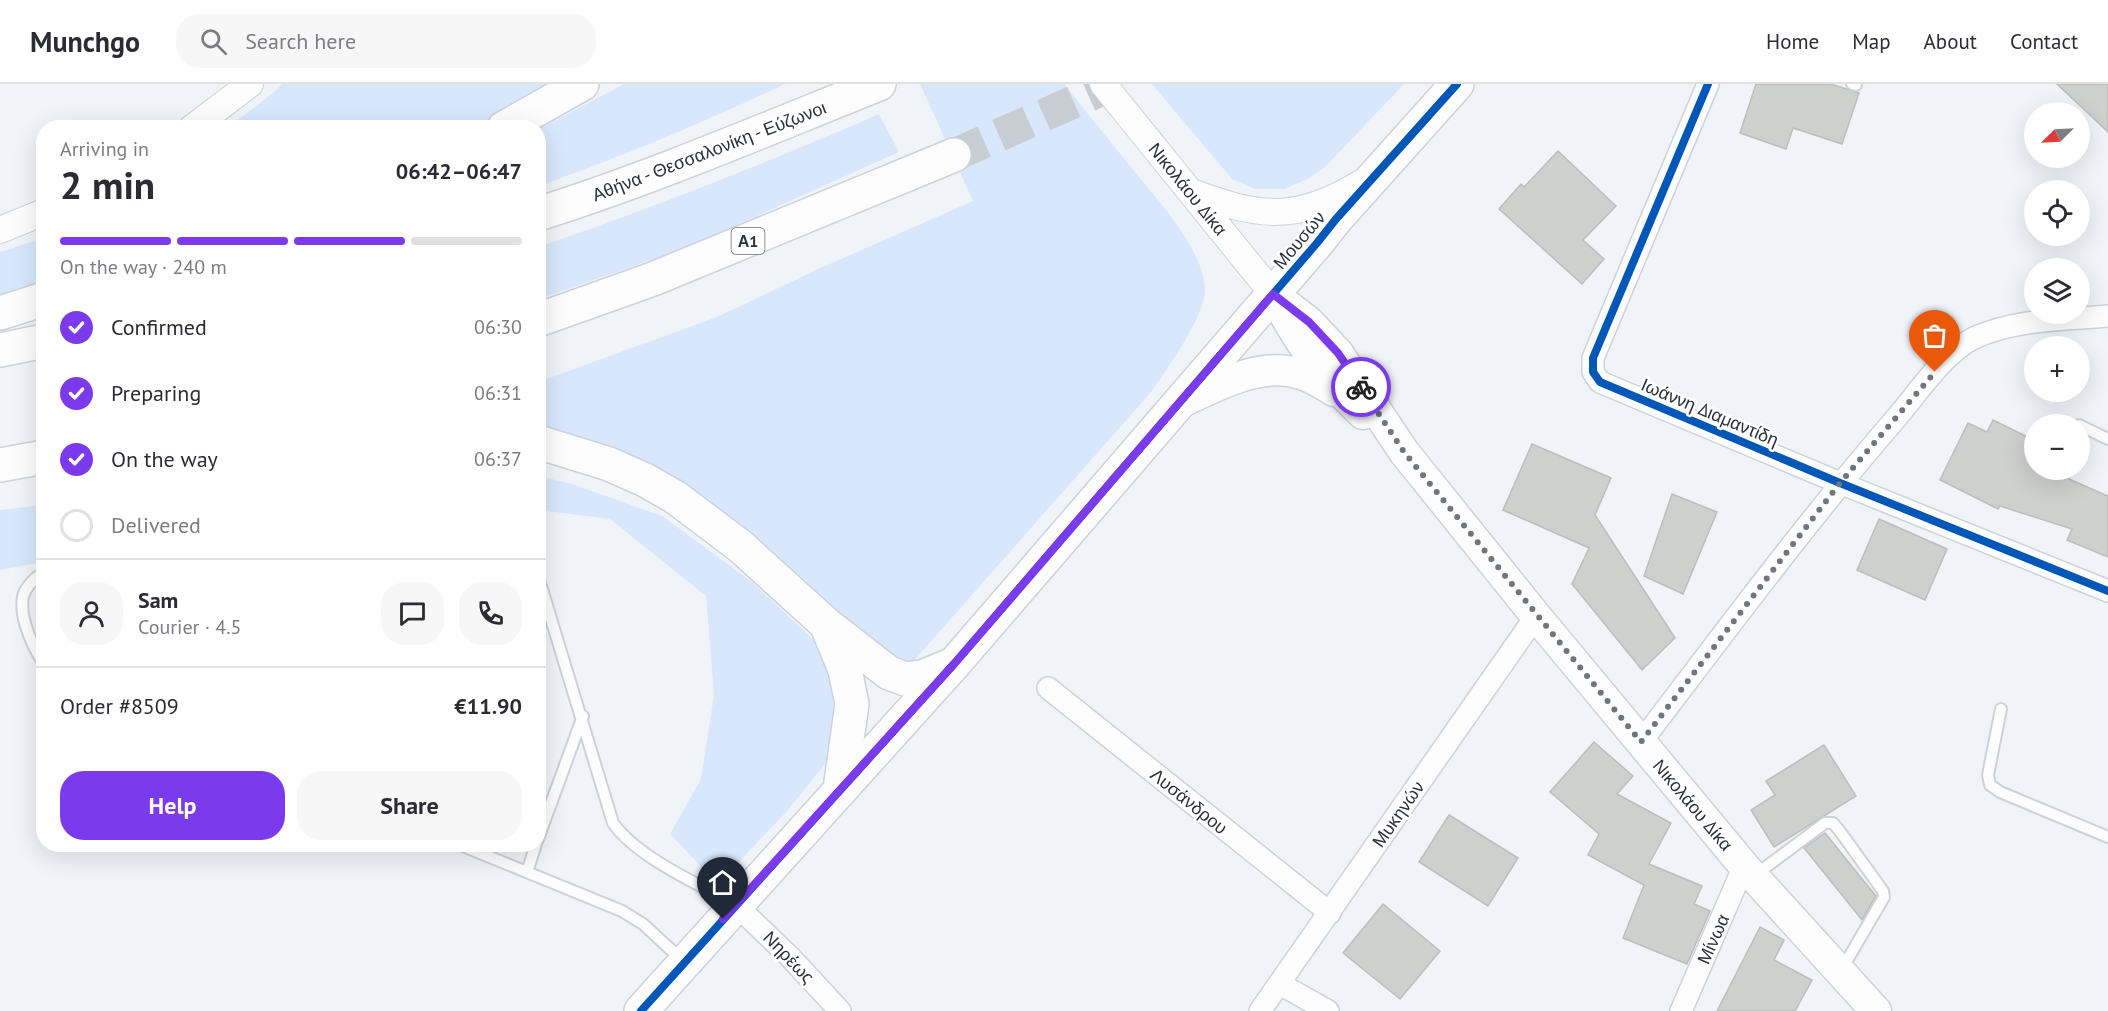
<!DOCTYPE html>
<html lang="en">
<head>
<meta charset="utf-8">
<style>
	body { margin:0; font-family:"PT Sans",sans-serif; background:#f7f7f7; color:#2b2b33; height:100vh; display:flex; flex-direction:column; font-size:22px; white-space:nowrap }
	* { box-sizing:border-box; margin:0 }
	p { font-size:20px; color:#7c7c81 }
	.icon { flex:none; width:33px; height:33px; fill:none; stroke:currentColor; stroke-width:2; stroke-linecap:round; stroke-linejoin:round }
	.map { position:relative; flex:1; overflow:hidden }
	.drawer { position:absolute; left:36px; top:36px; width:510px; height:732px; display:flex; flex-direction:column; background:#fff; border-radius:24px; box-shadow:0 6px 24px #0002 }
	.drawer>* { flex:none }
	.needle { width:39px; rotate:246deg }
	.tools { position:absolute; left:2024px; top:18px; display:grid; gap:12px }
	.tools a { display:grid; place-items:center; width:66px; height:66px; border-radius:50%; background:#fff; box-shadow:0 6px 24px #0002; font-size:30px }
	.pin { position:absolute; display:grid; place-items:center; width:51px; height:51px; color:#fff; margin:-62px -26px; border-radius:50% 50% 50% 0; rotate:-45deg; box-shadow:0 0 6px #0007 }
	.pin .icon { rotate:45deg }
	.courier { position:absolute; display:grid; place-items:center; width:60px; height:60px; margin:-30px; border:4px solid #7c3aed; border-radius:50%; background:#fff; color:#222; box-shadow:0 2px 8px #0007 }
	.summary em { font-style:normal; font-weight:700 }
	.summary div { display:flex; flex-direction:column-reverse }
	.summary { display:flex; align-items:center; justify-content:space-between; height:102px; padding:0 24px }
	h1 { font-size:39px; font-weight:700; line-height:45px }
	.bar { display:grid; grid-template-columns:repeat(4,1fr); gap:9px 6px; align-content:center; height:72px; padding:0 24px }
	.bar i { height:8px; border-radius:4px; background:#e1e1e2 }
	.bar .on { background:#7c3aed }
	.bar p { grid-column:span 4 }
	.line { display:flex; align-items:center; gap:15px; padding:0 24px; border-top:2px solid #e1e1e2 }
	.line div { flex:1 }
	.round { display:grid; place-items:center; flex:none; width:63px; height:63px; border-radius:24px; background:#f7f7f7 }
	ol { padding:0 24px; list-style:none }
	li { display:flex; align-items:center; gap:18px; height:66px }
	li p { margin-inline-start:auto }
	li .icon { padding:6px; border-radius:50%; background:#7c3aed; color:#fff; stroke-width:4 }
	li:last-child { color:#7c7c81 }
	li i { width:33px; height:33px; border:3px solid #e1e1e2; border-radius:50% }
	.button { display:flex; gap:12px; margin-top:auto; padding:12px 24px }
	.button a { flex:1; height:69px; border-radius:24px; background:#7c3aed; color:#fff; font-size:24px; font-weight:700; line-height:69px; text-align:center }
	.button a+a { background:#f7f7f7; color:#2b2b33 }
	header { display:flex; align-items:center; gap:36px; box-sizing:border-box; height:84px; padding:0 30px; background:#fff; border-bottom:2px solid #e1e1e2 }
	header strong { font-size:28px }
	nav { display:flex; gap:33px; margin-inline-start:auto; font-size:21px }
	.search { width:420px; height:54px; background:#f7f7f7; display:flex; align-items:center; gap:15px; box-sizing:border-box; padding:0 21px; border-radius:24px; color:#7c7c81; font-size:22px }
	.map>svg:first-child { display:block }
	.green { fill:#d8e7fc }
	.building { fill:#cdd0cd; stroke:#bbbebb; stroke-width:1.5 }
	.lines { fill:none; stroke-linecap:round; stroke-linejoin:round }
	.motorway-tunnel { stroke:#c8cdd3; stroke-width:33; stroke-dasharray:33 16; stroke-linecap:butt }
	.service-casing { stroke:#cdd2d9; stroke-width:14 }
	.minor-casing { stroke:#cdd2d9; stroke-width:24 }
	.tertiary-casing { stroke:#cdd2d9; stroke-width:28 }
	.secondary-casing { stroke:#cdd2d9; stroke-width:33 }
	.primary-casing { stroke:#cdd2d9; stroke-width:36 }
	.motorway-casing { stroke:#cdd2d9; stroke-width:36 }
	.service { stroke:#fdfdfe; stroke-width:10 }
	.minor { stroke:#fdfdfe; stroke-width:21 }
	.tertiary { stroke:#fdfdfe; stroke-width:26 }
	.secondary { stroke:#fdfdfe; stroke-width:30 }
	.primary { stroke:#fdfdfe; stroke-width:33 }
	.motorway { stroke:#fdfdfe; stroke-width:33 }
	.cycleway-casing { stroke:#fff; stroke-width:11 }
	.cycleway { stroke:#0057b8; stroke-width:8 }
	.done { stroke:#6f757d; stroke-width:6; stroke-dasharray:0 10.8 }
	.route { stroke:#7c3aed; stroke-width:8 }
	.labels { text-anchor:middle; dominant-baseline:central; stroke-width:5; stroke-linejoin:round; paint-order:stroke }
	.shield { fill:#fff; stroke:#6a6f75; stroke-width:1.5 }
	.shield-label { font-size:16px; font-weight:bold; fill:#2a313a }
	.street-label { font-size:18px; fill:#2a313a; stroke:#fff }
</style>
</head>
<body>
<header>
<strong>Munchgo</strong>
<div class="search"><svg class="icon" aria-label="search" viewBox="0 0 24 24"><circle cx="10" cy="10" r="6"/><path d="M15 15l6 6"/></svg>Search here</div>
<nav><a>Home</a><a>Map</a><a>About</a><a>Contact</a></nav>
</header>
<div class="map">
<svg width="2108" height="927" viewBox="0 0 2108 927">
	<rect width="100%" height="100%" fill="#f0f4f9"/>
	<!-- green -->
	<path class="green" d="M 282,0 L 586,0 L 511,43 L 227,44 L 273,9 Z
		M 624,0 L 785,0 C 705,38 622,73 539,102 L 539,45 Z
		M 920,0 L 1064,0 C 1086,27 1108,55 1130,82 C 1156,115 1203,162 1205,206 C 1205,233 1167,284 1152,307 L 903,589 L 704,420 L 539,356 L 538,298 L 717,233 L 816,186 L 973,117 Z
		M 1152,0 L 1404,0 L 1325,83 L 1309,94 L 1285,105 L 1255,105 L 1232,95 Z
		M 879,30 L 899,68 L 683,165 L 539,215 L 539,163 C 654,123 767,79 879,30 Z
		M 43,154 L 43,211 L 0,227 L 0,168 Z
		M 539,392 L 572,400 L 662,432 L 752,498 L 815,557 L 830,591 L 837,645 L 825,680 L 788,726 L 718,800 L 670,750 L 701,695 L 714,611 L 706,512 L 610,435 L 539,426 Z
		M 43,421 L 43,478 L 0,486 L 0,426 Z"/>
	<!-- building -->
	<path class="building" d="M 1756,0 L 1831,0 L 1859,9 L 1842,60 L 1793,44 L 1786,65 L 1740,49 Z
		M 2057,0 L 2108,0 L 2108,48 Z
		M 1558,67 L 1616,122 L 1583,156 L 1604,175 L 1582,200 L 1499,125 L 1521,100 L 1524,103 Z
		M 1993,336 L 2034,356 L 2034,386 L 2072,386 L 2069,395 L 2108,412 L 2108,473 L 2067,456 L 2072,445 L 2000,422 L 1998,425 L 1940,396 L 1968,339 L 1987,348 Z
		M 1532,360 L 1611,394 L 1595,431 L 1675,554 L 1642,586 L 1572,500 L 1589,464 L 1503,426 Z
		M 1672,410 L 1717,428 L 1683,510 L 1644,492 Z
		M 1879,435 L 1947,465 L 1925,516 L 1857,486 Z
		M 1594,658 L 1633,692 L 1617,710 L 1671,739 L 1649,780 L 1702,802 L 1694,820 L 1710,827 L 1687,880 L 1623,854 L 1644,801 L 1588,771 L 1599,750 L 1550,708 Z
		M 1824,661 L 1856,712 L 1774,763 L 1751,726 L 1775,711 L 1766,697 Z
		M 1449,731 L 1518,774 L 1488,822 L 1419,778 Z
		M 1825,749 L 1876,812 L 1862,836 L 1804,764 Z
		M 1383,820 L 1440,867 L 1400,915 L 1343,869 Z
		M 1760,843 L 1784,856 L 1774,876 L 1812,896 L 1795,927 L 1717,927 Z"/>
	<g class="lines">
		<!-- motorway-tunnel -->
		<path class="motorway-tunnel" d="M 954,71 L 1114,0"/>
		<defs>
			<path id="service" d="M 1852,0 L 1856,1
				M 2079,341 L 2108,355
				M 44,488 C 35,494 25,503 23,513 C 19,534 33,563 44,580
				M 538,492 L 613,739 C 637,773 696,799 733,819
				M 2001,625 L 1988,691 L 1990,701 L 2000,708 L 2108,753
				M 538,755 L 583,632
				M 458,760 L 622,827 L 643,840 L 682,876
				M 527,788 L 536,760
				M 1755,791 L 1825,739 L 1833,739 L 1839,746 L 1883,807 L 1884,813 L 1842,885"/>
			<path id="minor" d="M 1708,0 L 1593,274 L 1593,288 L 1600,298 L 1840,399 L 2108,507
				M 1048,604 L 1330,829
				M 1641,658 C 1725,548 1807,437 1898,332 C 1919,307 1944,269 1974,254 C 2014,235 2064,236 2108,232
				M 736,821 L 790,873 L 840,927
				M 1280,900 L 1328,927
				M 1260,927 L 1536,532
				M 1681,927 L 1744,782"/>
			<path id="tertiary" d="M 1103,0 L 1273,210
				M 192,44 L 250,0
				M 1191,108 C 1259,133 1296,139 1361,99
				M 0,146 L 44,128"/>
			<path id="secondary" d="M 1273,210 L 1309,238 L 1338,269 L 1404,368 L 1536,532 L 1744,782 L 1876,927
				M 1282,226 C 1303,265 1330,299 1363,330
				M 1177,320 C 1214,304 1259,276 1301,290 C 1312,293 1324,301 1334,307"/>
			<path id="primary" d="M 641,927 L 954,580 L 1317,159 L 1336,135 L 1457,0"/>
			<path id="motorway" d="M 504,44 L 582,0
				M 538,130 C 655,93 766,45 879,0
				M 0,229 L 44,215
				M 538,236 L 653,195 L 954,71
				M 0,266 L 44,257
				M 538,358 L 609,380 L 645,396 L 675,413 L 740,462 L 826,540 L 889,589 L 905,595 L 922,593 L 954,580
				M 0,381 L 44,373
				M 827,542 L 845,586 L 852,620 L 840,705"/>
		</defs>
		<!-- service casing -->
		<use href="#service" class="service-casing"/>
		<!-- minor casing -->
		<use href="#minor" class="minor-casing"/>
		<!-- tertiary casing -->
		<use href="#tertiary" class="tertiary-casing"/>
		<!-- secondary casing -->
		<use href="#secondary" class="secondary-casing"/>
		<!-- primary casing -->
		<use href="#primary" class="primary-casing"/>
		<!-- motorway casing -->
		<use href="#motorway" class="motorway-casing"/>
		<!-- service -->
		<use href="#service" class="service"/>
		<!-- minor -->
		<use href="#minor" class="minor"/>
		<!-- tertiary -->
		<use href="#tertiary" class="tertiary"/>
		<!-- secondary -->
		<use href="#secondary" class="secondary"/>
		<!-- primary -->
		<use href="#primary" class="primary"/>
		<!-- motorway -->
		<use href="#motorway" class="motorway"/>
		<defs>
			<path id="cycleway" d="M 1708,0 L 1593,274 L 1593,288 L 1600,298 L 1840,399 L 2108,507
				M 641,927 L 954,580 L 1317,159 L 1336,135 L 1457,0"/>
		</defs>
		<!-- cycleway casing -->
		<use href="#cycleway" class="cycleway-casing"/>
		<!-- cycleway -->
		<use href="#cycleway" class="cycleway"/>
	</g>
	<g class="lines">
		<!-- done -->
		<path class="done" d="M 1361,303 L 1404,368 L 1641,658 L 1840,399 L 1935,288"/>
		<!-- route -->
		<path class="route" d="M 723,835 L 954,580 L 1273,210 L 1309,238 L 1338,269 L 1361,303"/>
	</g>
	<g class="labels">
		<!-- shield labels -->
		<rect class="shield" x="731.5" y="144" width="33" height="26" rx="4.5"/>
		<g class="shield-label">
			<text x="748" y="157">Α1</text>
		</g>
		<!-- street labels -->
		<g class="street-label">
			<text transform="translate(709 67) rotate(-21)">Αθήνα - Θεσσαλονίκη - Εύζωνοι</text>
			<text transform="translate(1188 105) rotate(51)">Νικολάου Δίκα</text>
			<text transform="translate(1299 156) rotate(-50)">Μουσών</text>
			<text transform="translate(1710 328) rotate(23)">Ιωάννη Διαμαντίδη</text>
			<text transform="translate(1189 717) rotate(39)">Λυσάνδρου</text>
			<text transform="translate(1693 721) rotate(50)">Νικολάου Δίκα</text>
			<text transform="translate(1398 730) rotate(-55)">Μυκηνών</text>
			<text transform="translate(1713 855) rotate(-66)">Μίνωα</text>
			<text transform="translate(789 873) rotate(46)">Νηρέως</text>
		</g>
	</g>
</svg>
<div class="tools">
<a><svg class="needle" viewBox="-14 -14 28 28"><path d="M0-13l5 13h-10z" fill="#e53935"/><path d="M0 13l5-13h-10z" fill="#7c7c81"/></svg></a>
<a><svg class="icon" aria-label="locate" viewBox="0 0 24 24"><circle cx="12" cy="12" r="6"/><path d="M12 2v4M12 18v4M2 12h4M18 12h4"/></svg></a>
<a><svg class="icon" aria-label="layers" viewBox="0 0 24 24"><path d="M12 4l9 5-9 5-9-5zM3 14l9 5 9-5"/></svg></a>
<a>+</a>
<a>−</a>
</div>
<div class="pin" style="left:1935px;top:288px;background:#ea580c"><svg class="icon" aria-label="bag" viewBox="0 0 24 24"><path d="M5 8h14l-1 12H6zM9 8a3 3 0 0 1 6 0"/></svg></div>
<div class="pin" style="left:723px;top:835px;background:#1f2937"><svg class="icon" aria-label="home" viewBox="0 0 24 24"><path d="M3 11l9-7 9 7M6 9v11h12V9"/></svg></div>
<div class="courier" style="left:1361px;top:303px"><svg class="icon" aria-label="bike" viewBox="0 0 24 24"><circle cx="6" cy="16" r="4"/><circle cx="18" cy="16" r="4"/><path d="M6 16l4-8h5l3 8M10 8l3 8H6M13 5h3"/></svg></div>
<section class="drawer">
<div class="summary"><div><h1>2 min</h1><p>Arriving in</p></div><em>06:42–06:47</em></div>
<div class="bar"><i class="on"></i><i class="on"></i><i class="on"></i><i></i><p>On the way · 240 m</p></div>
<ol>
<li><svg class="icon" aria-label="check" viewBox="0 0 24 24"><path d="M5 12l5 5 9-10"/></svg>Confirmed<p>06:30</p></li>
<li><svg class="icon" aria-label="check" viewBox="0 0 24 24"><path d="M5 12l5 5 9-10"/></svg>Preparing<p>06:31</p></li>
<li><svg class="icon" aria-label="check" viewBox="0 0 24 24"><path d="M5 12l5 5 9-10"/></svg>On the way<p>06:37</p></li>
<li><i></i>Delivered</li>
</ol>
<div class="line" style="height:108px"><a class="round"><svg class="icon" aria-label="person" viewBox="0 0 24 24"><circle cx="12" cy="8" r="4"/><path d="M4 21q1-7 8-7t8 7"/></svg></a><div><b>Sam</b><p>Courier · 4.5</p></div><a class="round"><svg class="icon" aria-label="chat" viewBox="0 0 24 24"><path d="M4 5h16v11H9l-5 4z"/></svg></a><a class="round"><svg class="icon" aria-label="phone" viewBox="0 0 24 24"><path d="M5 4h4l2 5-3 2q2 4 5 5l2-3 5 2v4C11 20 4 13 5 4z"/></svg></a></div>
<div class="line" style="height:78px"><div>Order #8509</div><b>€11.90</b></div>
<div class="button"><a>Help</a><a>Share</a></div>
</section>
</div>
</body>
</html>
